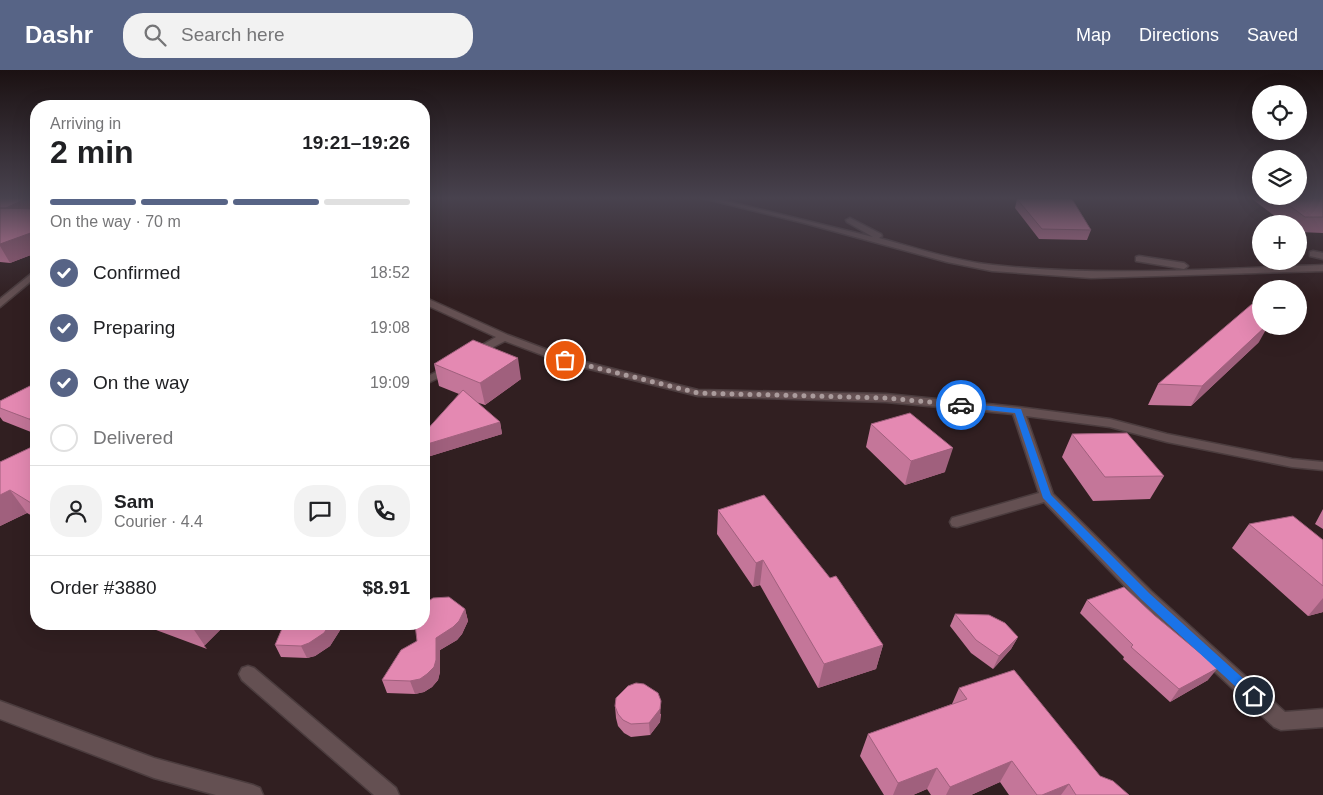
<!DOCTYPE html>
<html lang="en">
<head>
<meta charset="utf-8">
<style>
	body { margin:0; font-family:Arial,sans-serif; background:#f2f2f2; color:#202124; height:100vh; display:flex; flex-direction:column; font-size:19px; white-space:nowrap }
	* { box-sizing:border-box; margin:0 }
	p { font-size:16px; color:#757577 }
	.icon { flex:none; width:28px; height:28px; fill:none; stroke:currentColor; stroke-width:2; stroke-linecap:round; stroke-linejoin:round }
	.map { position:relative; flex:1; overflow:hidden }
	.side { position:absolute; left:30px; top:30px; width:400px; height:530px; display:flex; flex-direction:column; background:#fff; border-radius:20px; box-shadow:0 5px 20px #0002 }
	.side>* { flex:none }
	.controls { position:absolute; left:1252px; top:15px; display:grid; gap:10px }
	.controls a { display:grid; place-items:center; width:55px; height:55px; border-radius:50%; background:#fff; box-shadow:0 5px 20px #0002; font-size:25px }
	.pin { position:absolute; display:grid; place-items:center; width:42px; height:42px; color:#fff; margin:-21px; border:2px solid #fff; border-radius:50%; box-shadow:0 1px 5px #0007 }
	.courier { position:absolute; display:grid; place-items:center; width:50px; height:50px; margin:-25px; border:4px solid #1a73e8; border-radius:50%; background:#fff; color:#222; box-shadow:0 1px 6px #0007 }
	.head em { font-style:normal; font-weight:600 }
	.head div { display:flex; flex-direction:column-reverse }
	.head { display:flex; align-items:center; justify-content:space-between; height:85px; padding:0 20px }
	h1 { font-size:32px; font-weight:600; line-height:38px }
	.bar { display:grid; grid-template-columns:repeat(4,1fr); gap:8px 5px; align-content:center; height:60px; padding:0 20px }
	.bar i { height:6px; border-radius:4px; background:#e0e0e0 }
	.bar .active { background:#576486 }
	.bar p { grid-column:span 4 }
	.line { display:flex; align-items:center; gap:12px; padding:0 20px; border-top:1px solid #e0e0e0 }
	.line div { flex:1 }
	.round { display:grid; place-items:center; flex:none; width:52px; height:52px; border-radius:20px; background:#f2f2f2 }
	ol { padding:0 20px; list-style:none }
	li { display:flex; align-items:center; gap:15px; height:55px }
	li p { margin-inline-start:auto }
	li .icon { padding:5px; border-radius:50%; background:#576486; color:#fff; stroke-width:4 }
	li:last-child { color:#757577 }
	li i { width:28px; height:28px; border:2px solid #e0e0e0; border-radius:50% }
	header { display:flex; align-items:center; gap:30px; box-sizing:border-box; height:70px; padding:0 25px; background:#576486; color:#fff }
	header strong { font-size:24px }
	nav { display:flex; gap:28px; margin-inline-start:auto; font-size:18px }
	.search { width:350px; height:45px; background:#f2f2f2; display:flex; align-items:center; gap:12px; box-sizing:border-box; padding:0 18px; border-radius:20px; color:#757577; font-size:19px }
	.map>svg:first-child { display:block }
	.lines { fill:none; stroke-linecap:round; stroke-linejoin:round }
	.minor-casing { stroke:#4b3c3e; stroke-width:3 }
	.minor { fill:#645052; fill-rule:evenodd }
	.wall { fill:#c47699 }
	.shaded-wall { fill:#a0607d }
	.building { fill:#e489b2; stroke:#a0607d }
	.route { fill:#1a73e8 }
	.done { stroke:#aa9b9c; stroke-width:5; stroke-dasharray:0 9 }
</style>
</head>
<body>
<header>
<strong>Dashr</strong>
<div class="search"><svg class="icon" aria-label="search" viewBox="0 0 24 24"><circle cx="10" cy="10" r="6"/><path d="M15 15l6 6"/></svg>Search here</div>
<nav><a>Map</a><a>Directions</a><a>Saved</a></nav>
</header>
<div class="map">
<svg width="1323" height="725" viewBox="0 0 1323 725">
	<rect width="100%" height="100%" fill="#311f21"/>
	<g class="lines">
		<defs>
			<path id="minor" d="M 702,128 L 714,128 L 873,167 L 847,152 L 846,150 L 850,148 L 881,164 L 882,166 L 879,168 C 916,178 955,191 993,195 C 1103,207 1213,199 1323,195 L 1323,201 L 1091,208 L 992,201 L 947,192 L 804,153 Z
				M 1313,181 L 1323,183 L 1323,189 L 1310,186 L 1310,182 Z
				M 1139,186 L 1184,193 L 1188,196 L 1184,199 L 1136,191 L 1136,187 Z
				M 36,200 L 36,207 L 0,237 L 0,229 Z
				M 424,227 L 508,265 L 569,288 L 698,320 L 886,324 L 1018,337 L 1110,349 L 1167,364 L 1292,389 L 1323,392 L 1323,400 L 1292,397 L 1167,372 L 1110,357 L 1026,346 L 1053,424 L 1151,521 L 1285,642 L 1323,639 L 1323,657 L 1281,660 L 1274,657 L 1139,531 L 1044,432 L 957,457 L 952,456 L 950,452 L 952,448 L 1039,423 L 1013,344 L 886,332 L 698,326 L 561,292 L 505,271 L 474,287 L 470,286 L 469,284 L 470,282 L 496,267 L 424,234 Z
				M 452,294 L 458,297 L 456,299 L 424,315 L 424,308 Z
				M 248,596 L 254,598 L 396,718 L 399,725 L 374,725 L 242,610 L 239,604 L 242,598 Z
				M 0,631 L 154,688 L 253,715 L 260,718 L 263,725 L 216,725 L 154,708 L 0,649 Z"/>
		</defs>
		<!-- minor casing -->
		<use href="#minor" class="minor-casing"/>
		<!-- minor -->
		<use href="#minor" class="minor"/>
	</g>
	<!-- wall -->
	<path class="wall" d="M 0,128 L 36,128 L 36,183 L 10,193 L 0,192 Z
		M 1251,128 L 1323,128 L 1323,163 L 1299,162 L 1299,154 L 1285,154 Z
		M 1017,129 L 1091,160 L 1087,170 L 1039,169 L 1015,138 Z
		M 1259,272 L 1191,336 L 1148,335 L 1158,314 Z
		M 434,294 L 521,309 L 485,335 L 476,332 L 500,352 L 502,364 L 424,388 L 424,363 L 459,324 L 439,316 Z
		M 36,313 L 36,364 L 3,351 L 0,347 L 0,331 Z
		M 871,354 L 945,402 L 905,415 L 866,377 Z
		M 1072,364 L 1164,406 L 1150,429 L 1093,431 L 1062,387 Z
		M 36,375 L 36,448 L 27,443 L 0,456 L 0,392 Z
		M 1323,439 L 1323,459 L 1315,454 Z
		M 718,440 L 830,508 L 883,575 L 876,599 L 818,618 L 760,515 L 753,517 L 717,464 Z
		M 1249,454 L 1323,470 L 1323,542 L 1308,546 L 1232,478 Z
		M 1087,530 L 1208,610 L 1170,632 L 1123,589 L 1124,587 L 1080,543 Z
		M 465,539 L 468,551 L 462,564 L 457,570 L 440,580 L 440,602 L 438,610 L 432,617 L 424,622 L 415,624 L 387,623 L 382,610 L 417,571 Z
		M 955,544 L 1018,567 L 1011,579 L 993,599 L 971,583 L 950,556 Z
		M 140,554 L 226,554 L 204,576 L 207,579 Z
		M 284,554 L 344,554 L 330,576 L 315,586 L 307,588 L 281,587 L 275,575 Z
		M 959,618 L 1100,706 L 1129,725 L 1009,725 L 1000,712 L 971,725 L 931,725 L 927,719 L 913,725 L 884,725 L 860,686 L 868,664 L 952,634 Z
		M 615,636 L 661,644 L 660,652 L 650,665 L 631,667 L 624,663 L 618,656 L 616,648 Z"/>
	<!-- shaded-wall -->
	<path class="shaded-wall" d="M 27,128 L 36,128 L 36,141 L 6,139 Z
		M 36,161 L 36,183 L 10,193 L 0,176 L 0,174 Z
		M 1266,256 L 1268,256 L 1259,272 L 1191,336 L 1202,316 Z
		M 518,288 L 521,309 L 485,335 L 480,313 Z
		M 36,347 L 36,359 L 29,349 Z
		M 500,352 L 502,364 L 424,388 L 424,375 Z
		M 953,378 L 945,402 L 905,415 L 911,391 Z
		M 10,420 L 27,443 L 0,456 L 0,425 Z
		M 763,490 L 760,515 L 753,517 L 756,493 Z
		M 1323,528 L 1323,542 L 1308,546 Z
		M 465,539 L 468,551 L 462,564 L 457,570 L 440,580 L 440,602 L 438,610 L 432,617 L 424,622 L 415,624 L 410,611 L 436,568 Z
		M 190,554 L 226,554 L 204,576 L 207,579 Z
		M 330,554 L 344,554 L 330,576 L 315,586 L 307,588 L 301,576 Z
		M 1018,567 L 1011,579 L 993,599 L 999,586 Z
		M 883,575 L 876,599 L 818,618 L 824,594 Z
		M 1218,598 L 1208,610 L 1170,632 L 1179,619 Z
		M 661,631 L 660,652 L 650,665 L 649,653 Z
		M 1012,691 L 1000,712 L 971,725 L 946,725 L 950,717 Z
		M 937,698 L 927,719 L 913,725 L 893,725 L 898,713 Z
		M 1069,714 L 1061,725 L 1042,725 Z"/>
	<!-- building -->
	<path class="building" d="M 0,128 L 27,128 L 6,138 L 0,138 Z
		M 1279,128 L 1323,128 L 1323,147 L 1305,147 Z
		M 1017,129 L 1072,129 L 1091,160 L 1042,159 Z
		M 0,138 L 36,139 L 36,161 L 0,174 Z
		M 1252,234 L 1261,243 L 1261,256 L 1266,256 L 1202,316 L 1158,314 Z
		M 473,270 L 518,288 L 480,313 L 434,294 Z
		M 36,313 L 36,347 L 29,349 L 0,338 L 0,331 Z
		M 463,320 L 500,352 L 424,375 L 424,363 Z
		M 910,343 L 953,378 L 911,391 L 871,354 Z
		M 1127,363 L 1164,406 L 1105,407 L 1072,364 Z
		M 36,375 L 36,436 L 10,420 L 0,425 L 0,392 Z
		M 764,425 L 830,508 L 836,506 L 883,575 L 824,594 L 763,490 L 756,493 L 718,440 Z
		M 1293,446 L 1323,470 L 1323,516 L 1249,454 Z
		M 1124,517 L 1154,545 L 1218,598 L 1179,619 L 1131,577 L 1133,575 L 1087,530 Z
		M 449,527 L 465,539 L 459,551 L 453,557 L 436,568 L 436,590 L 434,597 L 427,604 L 420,609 L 410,611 L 382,610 L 401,580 L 417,571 L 415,554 L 424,554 L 424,534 L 433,528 Z
		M 955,544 L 989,545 L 1005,553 L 1018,567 L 999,586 L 976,570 Z
		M 183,554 L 190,554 L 192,557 Z
		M 284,554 L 330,554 L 324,563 L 309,573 L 301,576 L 275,575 Z
		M 1014,600 L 1100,706 L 1113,711 L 1129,725 L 1076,725 L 1069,714 L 1042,725 L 1037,725 L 1012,691 L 950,717 L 937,698 L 898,713 L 868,664 L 967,629 L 959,618 Z
		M 636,613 L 644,614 L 658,623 L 661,631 L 660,639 L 649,653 L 631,654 L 623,650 L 618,644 L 615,636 L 616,628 L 628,616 Z"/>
	<!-- sky -->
	<linearGradient id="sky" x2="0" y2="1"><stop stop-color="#1b1112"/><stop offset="0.56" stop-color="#48424e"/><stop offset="1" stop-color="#48424e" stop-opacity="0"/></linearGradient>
	<rect width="1323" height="229" fill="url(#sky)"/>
	<!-- route -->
	<path class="route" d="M 961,333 L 1021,339 L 1051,425 L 1149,523 L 1258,622 L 1259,626 L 1258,629 L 1254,631 L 1249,629 L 1141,529 L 1043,428 L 1015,343 L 959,337 L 957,335 Z"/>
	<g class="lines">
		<!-- done -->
		<path class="done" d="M 565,290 L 698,323 L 886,328 L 961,335"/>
	</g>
</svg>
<div class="controls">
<a><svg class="icon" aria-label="locate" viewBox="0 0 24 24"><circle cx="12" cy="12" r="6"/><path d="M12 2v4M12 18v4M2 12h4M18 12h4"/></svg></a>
<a><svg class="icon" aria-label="layers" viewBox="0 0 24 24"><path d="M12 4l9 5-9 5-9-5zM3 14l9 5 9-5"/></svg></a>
<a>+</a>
<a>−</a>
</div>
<div class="pin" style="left:565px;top:290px;background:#ea580c"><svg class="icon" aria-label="bag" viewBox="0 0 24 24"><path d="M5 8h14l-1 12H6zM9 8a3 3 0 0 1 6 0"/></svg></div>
<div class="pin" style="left:1254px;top:626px;background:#1f2937"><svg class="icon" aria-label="home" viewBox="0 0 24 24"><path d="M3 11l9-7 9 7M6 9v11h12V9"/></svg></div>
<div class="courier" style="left:961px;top:335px"><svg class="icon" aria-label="car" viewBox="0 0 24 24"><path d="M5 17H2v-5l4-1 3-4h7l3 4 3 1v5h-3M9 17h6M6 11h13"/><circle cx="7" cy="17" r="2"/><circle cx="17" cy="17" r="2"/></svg></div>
<section class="side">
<div class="head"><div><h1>2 min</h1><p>Arriving in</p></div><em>19:21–19:26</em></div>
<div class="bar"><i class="active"></i><i class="active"></i><i class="active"></i><i></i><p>On the way · 70 m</p></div>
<ol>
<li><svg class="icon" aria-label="check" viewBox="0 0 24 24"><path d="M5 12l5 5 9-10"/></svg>Confirmed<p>18:52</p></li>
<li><svg class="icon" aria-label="check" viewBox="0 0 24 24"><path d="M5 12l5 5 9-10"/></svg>Preparing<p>19:08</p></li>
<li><svg class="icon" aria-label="check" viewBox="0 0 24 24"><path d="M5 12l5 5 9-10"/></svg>On the way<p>19:09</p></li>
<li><i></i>Delivered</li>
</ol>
<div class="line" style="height:90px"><a class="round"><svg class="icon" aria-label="person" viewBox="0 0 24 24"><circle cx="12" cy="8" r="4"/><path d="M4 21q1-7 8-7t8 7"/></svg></a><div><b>Sam</b><p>Courier · 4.4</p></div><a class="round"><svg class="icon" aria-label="chat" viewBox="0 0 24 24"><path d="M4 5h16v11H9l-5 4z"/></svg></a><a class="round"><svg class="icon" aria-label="phone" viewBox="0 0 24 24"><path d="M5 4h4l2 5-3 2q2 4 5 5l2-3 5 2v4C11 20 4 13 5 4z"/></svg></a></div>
<div class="line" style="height:65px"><div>Order #3880</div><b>$8.91</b></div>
</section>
</div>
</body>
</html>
